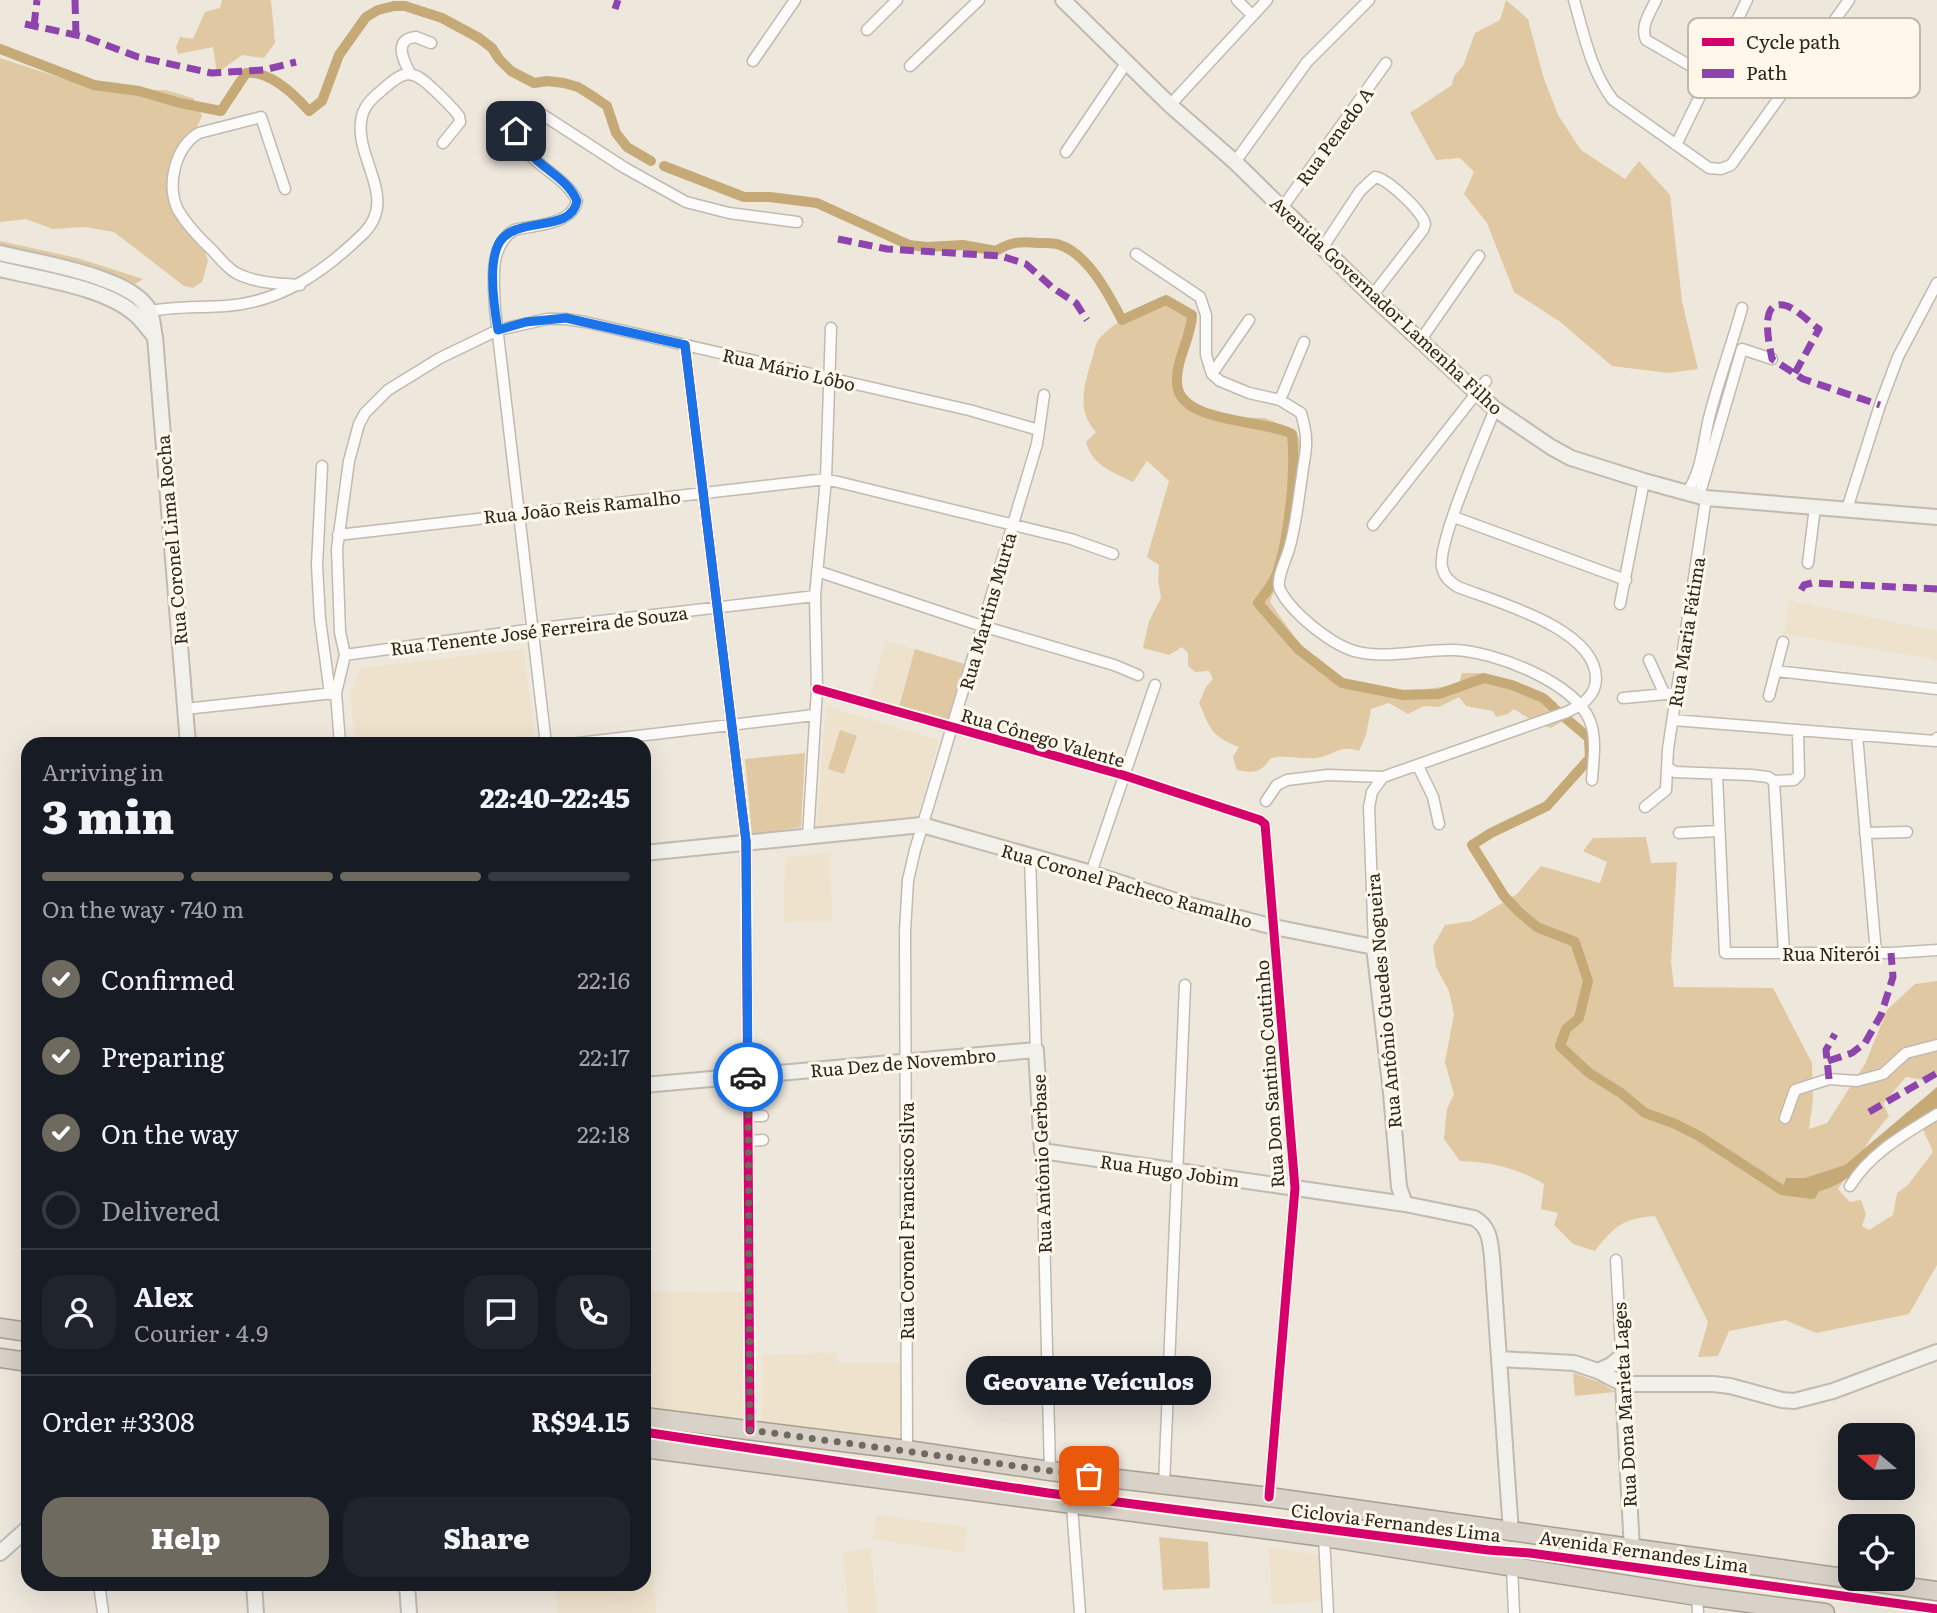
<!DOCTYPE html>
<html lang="en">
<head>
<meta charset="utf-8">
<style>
	body { margin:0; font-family:Literata,serif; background:#20242c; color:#f1f3f6; height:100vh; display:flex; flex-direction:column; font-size:26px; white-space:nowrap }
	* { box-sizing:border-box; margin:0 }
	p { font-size:23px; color:#9ea1a6 }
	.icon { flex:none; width:38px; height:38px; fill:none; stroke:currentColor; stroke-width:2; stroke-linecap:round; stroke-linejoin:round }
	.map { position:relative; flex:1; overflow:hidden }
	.sheet { position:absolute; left:21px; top:737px; width:630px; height:854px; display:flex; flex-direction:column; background:#171b24; border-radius:21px; box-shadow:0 7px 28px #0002 }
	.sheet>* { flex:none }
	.needle { width:46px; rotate:289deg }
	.tools { position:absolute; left:1838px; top:1423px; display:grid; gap:14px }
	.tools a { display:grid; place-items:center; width:77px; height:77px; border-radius:14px; background:#171b24; box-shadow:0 7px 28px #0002; font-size:35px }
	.pin { position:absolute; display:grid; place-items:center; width:60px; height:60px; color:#fff; margin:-30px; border-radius:14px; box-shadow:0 4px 10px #0006 }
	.courier { position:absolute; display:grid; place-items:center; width:70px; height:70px; margin:-35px; border:5px solid #1a73e8; border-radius:50%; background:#fff; color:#222; box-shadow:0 2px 9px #0007 }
	.bubble { position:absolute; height:49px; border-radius:21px; background:#171b24; box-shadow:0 7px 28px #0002; font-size:23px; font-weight:800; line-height:49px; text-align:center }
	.head em { font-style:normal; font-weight:800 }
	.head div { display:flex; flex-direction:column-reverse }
	.head { display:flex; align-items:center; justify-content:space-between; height:119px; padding:0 21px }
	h1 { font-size:46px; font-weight:800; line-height:52px }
	.bar { display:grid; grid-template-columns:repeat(4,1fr); gap:10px 7px; align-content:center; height:84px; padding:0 21px }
	.bar i { height:9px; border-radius:5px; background:#363941 }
	.bar .on { background:#6f6a60 }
	.bar p { grid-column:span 4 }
	.line { display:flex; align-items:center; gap:18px; padding:0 21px; border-top:2px solid #363941 }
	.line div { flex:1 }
	.round { display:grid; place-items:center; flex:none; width:74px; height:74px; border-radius:21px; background:#20242c }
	ol { padding:0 21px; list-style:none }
	li { display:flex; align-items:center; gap:21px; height:77px }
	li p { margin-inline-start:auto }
	li .icon { padding:7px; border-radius:50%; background:#6f6a60; color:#fff; stroke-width:4 }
	li:last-child { color:#9ea1a6 }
	li i { width:38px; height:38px; border:4px solid #363941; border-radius:50% }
	.action { display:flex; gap:14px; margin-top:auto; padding:14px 21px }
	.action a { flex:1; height:80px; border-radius:21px; background:#6f6a60; color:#fff; font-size:28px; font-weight:800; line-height:80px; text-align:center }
	.action a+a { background:#20242c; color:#f1f3f6 }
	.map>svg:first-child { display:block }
	.built { fill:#eee2cd }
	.green { fill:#e0c9a2 }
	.water { fill:#c5a977 }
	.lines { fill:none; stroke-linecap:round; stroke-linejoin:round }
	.canal { stroke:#c5a977; stroke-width:10 }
	.street-casing { stroke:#c0bab1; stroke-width:13 }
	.secondary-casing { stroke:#c0bab1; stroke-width:18 }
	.highway-casing { stroke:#a79e90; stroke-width:21 }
	.street { stroke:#fcfbfa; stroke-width:10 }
	.secondary { stroke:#f1f0eb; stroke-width:14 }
	.highway { stroke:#d8d2c8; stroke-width:18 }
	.quiet { stroke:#8e44ad; stroke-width:7; stroke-dasharray:14 7; stroke-linecap:butt }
	.cycleway-casing { stroke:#fff7ea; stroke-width:13 }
	.cycleway { stroke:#d6006c; stroke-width:9 }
	.done { stroke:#6f6a60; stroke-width:7; stroke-dasharray:0 12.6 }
	.route { stroke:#1a73e8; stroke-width:9 }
	.labels { text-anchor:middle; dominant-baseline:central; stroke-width:6; stroke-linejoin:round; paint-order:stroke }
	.street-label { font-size:18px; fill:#2b261e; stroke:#fff7ea }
	.key { fill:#fff7ea; stroke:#bfb8ad; stroke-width:2 }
	.key-label { font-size:19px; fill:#2b261e }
</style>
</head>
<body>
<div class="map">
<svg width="1937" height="1613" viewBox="0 0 1937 1613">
	<rect width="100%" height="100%" fill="#eee7dc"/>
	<!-- built -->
	<path class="built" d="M 1789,600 L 1937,631 L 1937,660 L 1784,634 Z
		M 886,641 L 915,649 L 899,707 L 869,697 Z
		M 524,649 L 535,744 L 356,744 L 350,693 L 361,668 Z
		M 826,706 L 939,740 L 916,820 L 816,832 Z
		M 830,853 L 832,921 L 784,922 L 785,857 Z
		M 644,1291 L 747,1292 L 747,1417 L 739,1422 L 644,1407 Z
		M 837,1352 L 838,1363 L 906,1363 L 905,1443 L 765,1426 L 761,1419 L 762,1355 Z
		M 877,1515 L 968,1527 L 964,1553 L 872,1539 Z
		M 1269,1547 L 1321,1555 L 1325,1601 L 1271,1605 Z
		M 870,1548 L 878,1613 L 848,1613 L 843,1552 Z
		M 653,1568 L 656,1613 L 555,1613 L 558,1612 L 554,1584 L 644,1584 L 644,1569 Z"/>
	<!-- green -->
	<path class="green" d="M 222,0 L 271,0 L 275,43 L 264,58 L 242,55 L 217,73 L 213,47 L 178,54 L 176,47 L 180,37 L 193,39 L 205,12 L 220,8 Z
		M 1506,0 L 1528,19 L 1543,76 L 1558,115 L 1581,150 L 1625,179 L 1639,161 L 1670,195 L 1682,301 L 1698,369 L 1668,373 L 1612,366 L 1559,321 L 1514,292 L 1487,223 L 1464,194 L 1474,172 L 1460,158 L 1436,160 L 1410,113 L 1452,85 L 1454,76 L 1463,66 L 1475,33 L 1500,20 Z
		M 0,58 L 58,77 L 96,83 L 116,90 L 165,90 L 193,98 L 202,116 L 172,180 L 186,229 L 205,252 L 208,261 L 202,282 L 193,288 L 184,286 L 114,232 L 84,227 L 53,229 L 26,219 L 0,222 Z
		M 0,241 L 77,258 L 143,279 L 134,285 L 0,248 Z
		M 1166,300 L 1186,308 L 1197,322 L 1180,365 L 1182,395 L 1186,402 L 1216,417 L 1265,418 L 1296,431 L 1302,447 L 1292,520 L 1281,573 L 1270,602 C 1292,634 1325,683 1368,690 C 1378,692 1390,690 1400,690 C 1421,689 1439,689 1459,683 L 1462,673 L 1483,673 L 1553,702 L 1565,720 L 1551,728 L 1538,724 L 1514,709 L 1508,714 L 1496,717 L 1493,711 L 1466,706 L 1459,697 L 1439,707 L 1424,706 L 1408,714 L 1389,703 L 1371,709 L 1366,735 L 1359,751 C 1343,745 1337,752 1322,757 C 1305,761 1288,754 1271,758 C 1261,772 1255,774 1237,770 L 1233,757 L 1239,747 C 1211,736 1211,730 1199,703 L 1206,687 L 1213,679 L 1209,671 L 1195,672 L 1188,666 L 1188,653 L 1182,647 L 1169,655 L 1143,648 L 1149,621 L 1161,598 L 1158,580 L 1159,565 L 1147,557 L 1169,481 L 1147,461 L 1133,482 C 1112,472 1092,465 1086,442 L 1096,432 C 1076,411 1084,385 1092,359 C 1094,353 1095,344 1099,339 C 1117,318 1142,310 1166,300 Z
		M 915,649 L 968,665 L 951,722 L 899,707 Z
		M 840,730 L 857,736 L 844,774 L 828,769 Z
		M 805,753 L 801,827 L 752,835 L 745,759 Z
		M 1646,837 L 1651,863 L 1677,862 L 1671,962 L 1674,987 L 1773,988 L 1812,1063 L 1813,1099 L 1809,1129 L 1827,1123 L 1865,1064 L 1887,1010 L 1915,984 L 1937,981 L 1937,1075 L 1924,1080 L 1906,1077 L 1883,1104 L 1889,1116 L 1873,1135 L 1838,1189 L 1850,1202 L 1861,1200 L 1866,1214 L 1862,1226 L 1869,1230 L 1893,1215 L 1897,1193 L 1907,1186 L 1933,1152 L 1922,1127 L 1937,1119 L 1937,1265 L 1909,1314 L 1816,1333 L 1785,1320 L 1729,1331 L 1718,1356 L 1698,1357 L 1708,1322 L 1655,1216 C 1623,1219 1615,1225 1595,1251 L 1573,1244 L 1554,1225 L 1558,1213 L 1541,1209 L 1544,1184 C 1517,1168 1491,1162 1460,1161 L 1444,1139 L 1447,1109 L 1454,1094 L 1445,1062 L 1454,1014 L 1449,991 L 1436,967 L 1433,946 L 1445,925 L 1472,921 L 1517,894 L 1541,866 L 1600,883 L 1607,862 L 1583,851 L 1593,838 Z
		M 1573,1373 L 1602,1383 L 1615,1392 L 1575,1396 Z
		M 1159,1537 L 1208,1542 L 1210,1588 L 1163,1590 Z"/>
	<!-- water -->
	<path class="water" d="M 1937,1087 L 1937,1106 L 1861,1168 L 1858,1172 C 1825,1192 1821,1195 1782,1190 L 1786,1178 L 1805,1178 L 1845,1165 Z"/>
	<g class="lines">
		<!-- canal -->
		<path class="canal" d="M 0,49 L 94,85 L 139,91 L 180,103 L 221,111 L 246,73 C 270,70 294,94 309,111 L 322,101 L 339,55 L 366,17 L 378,10 L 394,6 L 405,6 L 442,18 L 479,38 L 492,48 L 499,59 L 511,71 L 534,83 L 547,81 L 564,83 L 578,87 L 594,97 L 607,106 L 616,133 L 627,147 L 651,161
			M 664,166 L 744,197 L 770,197 L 817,203 L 909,245 L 927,247 L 963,245 L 996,251 C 1010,242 1021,241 1038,243 C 1044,243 1054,242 1060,245 C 1088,254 1109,295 1122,320 L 1166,300 L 1192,315 C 1191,339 1176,358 1177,383 C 1178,424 1265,419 1292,434 C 1296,473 1289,539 1276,576 C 1272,585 1264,595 1258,603 L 1298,649 L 1342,683 L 1403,695 L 1439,694 L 1484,678 L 1512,685 L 1543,698 L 1553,707
			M 1556,710 L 1589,738 L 1590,758 L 1547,806 L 1491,833 L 1472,845 L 1504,896 L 1519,912 L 1537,927 L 1575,942 L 1588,981 L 1579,1018 L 1566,1029 L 1560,1046 L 1589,1073 L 1621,1093 L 1645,1113 L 1673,1123 L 1699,1136 L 1782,1190 L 1812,1194 L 1817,1183
			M 1918,1123 L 1937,1106"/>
		<defs>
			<path id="street" d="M 1237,0 L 1252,15
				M 1574,0 C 1584,35 1591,71 1613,100 L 1709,168 L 1721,169 L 1731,165 L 1849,0
				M 1656,0 C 1650,13 1640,26 1646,40 L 1708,76
				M 867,30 L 897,0
				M 753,61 L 795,0
				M 910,66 L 979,0
				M 410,73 C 403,60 393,39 416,37 L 431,43
				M 1170,105 L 1267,0
				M 1676,145 L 1747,0
				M 1066,152 L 1127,62
				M 1235,162 L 1307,62 L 1369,0
				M 285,189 L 261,117 L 199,133 C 175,147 166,185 178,210 C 187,225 200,239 213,251 C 220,259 227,268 236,273 C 255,283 279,284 300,285
				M 1282,208 L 1386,63
				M 1323,247 L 1360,191 L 1375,177 C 1388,179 1423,212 1425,224 L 1423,230 L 1372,296
				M 1136,254 L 1200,297 L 1206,315 L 1206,355 L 1212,374 L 1220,381 L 1249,393 L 1280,400 L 1301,413 C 1303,421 1306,430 1306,439 C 1307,451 1303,464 1302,476 C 1298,500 1296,526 1289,549 C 1286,560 1275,580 1280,590 C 1292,613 1332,646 1358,652 C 1389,659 1422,649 1454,650 C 1493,651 1575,682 1590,721 C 1597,739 1593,761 1592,780
				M 146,312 C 171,306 200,308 226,306 C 282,302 325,271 364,233 C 398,198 356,160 361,122 C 362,108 371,99 381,91 C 403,71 411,67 433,89 C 442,97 451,106 459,116 L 460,122 L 443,143
				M 1420,341 L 1479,256
				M 685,345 L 746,841 L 750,1430
				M 1212,374 L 1249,320
				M 1280,400 L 1304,342
				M 322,466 L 317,565 L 320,619 L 330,694
				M 1686,493 C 1703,472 1703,439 1710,414 C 1719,379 1732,344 1742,308
				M 1699,496 L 1742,349 L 1772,359
				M 1847,509 L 1880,405 L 1898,357 L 1937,283
				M 1454,517 L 1626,580
				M 1373,525 L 1486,381
				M 338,535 L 826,479 L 1071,539 L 1113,554
				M 1808,563 L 1815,507
				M 817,571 L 982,626 L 1114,665 L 1138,675
				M 1620,604 L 1644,481
				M 345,655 L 533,629 L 815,596
				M 1649,660 L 1664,693
				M 1776,671 L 1937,689
				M 817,689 L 1123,775 L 1260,820 L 1265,824 L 1295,1188 L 1269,1497
				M 1769,696 L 1783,642
				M 1623,698 L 1677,693
				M 185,709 L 334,693
				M 1673,720 L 1935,741 L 1937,738
				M 1857,735 L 1876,953
				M 340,744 L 336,693 L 345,655 L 340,632 L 337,549 L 349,461 L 359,424 L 365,413 L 388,390 L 440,358 L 498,330 L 547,319 L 566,319 L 585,322 L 969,410 L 1039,430
				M 546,744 L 495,309 C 494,282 488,247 514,230 C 534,225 572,225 577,201 C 563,169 505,158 517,114 L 525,110 L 540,113 L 625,168 L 686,202 L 729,213 L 797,222
				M 570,744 L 814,715
				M 1418,766 L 1433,797 L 1439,824
				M 1667,767 L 1675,772 L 1751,775 L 1768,777 L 1774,781 L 1794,780 L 1799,775 L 1798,730
				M 1717,774 L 1725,953 L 1891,953 L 1937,950
				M 1774,781 L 1784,953
				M 1266,801 L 1277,785 L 1287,780 L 1328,775 L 1383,777 L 1567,712 C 1582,705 1596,696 1596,678 C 1595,628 1496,602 1458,587 C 1450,582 1444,577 1442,567 C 1437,543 1484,437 1495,409
				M 1645,807 L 1666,790 L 1668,749 L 1706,498
				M 1679,833 L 1719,831
				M 1865,833 L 1907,832
				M 808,836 L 817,689 L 815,596 L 826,479 L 831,328
				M 1030,856 L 1036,1050
				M 1091,873 L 1155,685
				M 1374,947 L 1369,807 L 1372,792 L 1383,777
				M 749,1116 L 763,1116
				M 1785,1118 L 1795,1090 L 1829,1079 L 1857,1081 L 1883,1074 L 1906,1053 L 1937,1045
				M 749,1141 L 763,1140
				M 1042,1151 L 1050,1471
				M 1850,1186 C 1870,1153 1905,1134 1937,1114
				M 1616,1260 L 1623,1384
				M 907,1450 L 905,931 L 908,880 L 915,850 L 1037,444 L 1044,395
				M 1164,1485 L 1185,985
				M 1072,1506 L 1080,1613
				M 1324,1537 L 1328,1613
				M 1512,1567 L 1514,1613
				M 99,1584 L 103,1613
				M 1697,1596 L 1698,1613"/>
			<path id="secondary" d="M 1063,0 L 1170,105 L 1235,162 L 1372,296 L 1477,393 L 1495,409 L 1551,447 L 1571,458 L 1644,481 L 1706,498 L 1937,517
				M 0,253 C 36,262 132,276 149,310 C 153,317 153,329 155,337 L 188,744
				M 0,269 C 40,279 105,287 136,315 C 142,320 148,329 154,336
				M 644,853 L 922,825 L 1091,873 L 1182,903 L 1274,927 L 1374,947 L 1391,1093 L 1399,1187 L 1405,1204
				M 644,1085 L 1036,1050 L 1042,1151 L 1405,1204 L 1474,1218 C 1490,1227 1490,1241 1492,1257 L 1511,1533
				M 1499,1359 L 1574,1363 L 1598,1371 L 1623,1384 L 1713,1384 L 1730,1386 L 1782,1400 L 1794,1401 L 1833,1391 L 1937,1352
				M 1598,1371 L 1611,1365 L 1622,1356
				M 1623,1384 L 1632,1549
				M 0,1553 L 28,1528
				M 254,1584 L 256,1613
				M 407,1584 L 409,1613"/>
			<path id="highway" d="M 0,1328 L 28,1332
				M 0,1358 L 28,1362
				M 644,1417 L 907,1450 L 1050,1471 L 1269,1497 L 1937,1591
				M 644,1448 L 1324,1537 L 1697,1596 L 1825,1613"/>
		</defs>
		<!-- street casing -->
		<use href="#street" class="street-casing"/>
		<!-- secondary casing -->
		<use href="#secondary" class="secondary-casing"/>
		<!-- highway casing -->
		<use href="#highway" class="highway-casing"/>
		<!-- street -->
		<use href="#street" class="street"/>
		<!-- secondary -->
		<use href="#secondary" class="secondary"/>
		<!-- highway -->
		<use href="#highway" class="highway"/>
		<!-- quiet -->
		<path class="quiet" d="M 75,0 L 76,35
			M 615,9 L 618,0
			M 25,24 L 85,37 L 138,57 L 211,73 L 264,70 L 296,62
			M 34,26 L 37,0
			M 838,239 L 887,249 L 1001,256 L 1026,264 L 1053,288 L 1076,303 L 1087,320
			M 1795,373 L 1819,329 C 1810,323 1798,310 1787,306 C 1757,296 1770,347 1772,359 L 1803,379 L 1880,405
			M 1801,590 L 1804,585 L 1812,583 L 1937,589
			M 1828,1061 L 1852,1053 L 1865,1043 L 1881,1015 L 1893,977 L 1891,953
			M 1829,1079 L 1826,1050 L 1835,1034
			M 1869,1112 L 1937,1073"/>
		<defs>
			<path id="cycleway" d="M 685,345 L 746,841 L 750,1430
				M 817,689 L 1123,775 L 1260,820 L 1265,824 L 1295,1188 L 1269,1497
				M 644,1432 L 1048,1493 L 1488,1550 L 1530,1553 L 1937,1609"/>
		</defs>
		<!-- cycleway casing -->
		<use href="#cycleway" class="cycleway-casing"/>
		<!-- cycleway -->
		<use href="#cycleway" class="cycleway"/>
	</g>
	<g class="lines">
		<!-- done -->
		<path class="done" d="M 748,1077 L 750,1430 L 1089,1476"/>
		<!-- route -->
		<path class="route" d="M 516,131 C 527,165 565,172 577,201 C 571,234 515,215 499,243 C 488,263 494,307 498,330 L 526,322 L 566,318 L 685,345 L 746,841 L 748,1077"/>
	</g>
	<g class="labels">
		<!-- street labels -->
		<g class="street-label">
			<text transform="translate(1334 136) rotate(-54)">Rua Penedo A</text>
			<text transform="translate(1387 305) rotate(43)">Avenida Governador Lamenha Filho</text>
			<text transform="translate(789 369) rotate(13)">Rua Mário Lôbo</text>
			<text transform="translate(582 506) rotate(-6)">Rua João Reis Ramalho</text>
			<text transform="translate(171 540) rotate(-95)">Rua Coronel Lima Rocha</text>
			<text transform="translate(987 611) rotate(-74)">Rua Martins Murta</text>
			<text transform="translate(539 630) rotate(-7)">Rua Tenente José Ferreira de Souza</text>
			<text transform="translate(1686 632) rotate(-81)">Rua Maria Fátima</text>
			<text transform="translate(1043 737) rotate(16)">Rua Cônego Valente</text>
			<text transform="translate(1127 885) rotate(16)">Rua Coronel Pacheco Ramalho</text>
			<text x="1831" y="953">Rua Niterói</text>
			<text transform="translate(1383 1001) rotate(-95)">Rua Antônio Guedes Nogueira</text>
			<text transform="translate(903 1062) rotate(-5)">Rua Dez de Novembro</text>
			<text transform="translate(1269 1074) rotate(-94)">Rua Don Santino Coutinho</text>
			<text transform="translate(1041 1164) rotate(-92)">Rua Antônio Gerbase</text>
			<text transform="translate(1170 1170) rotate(8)">Rua Hugo Jobim</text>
			<text transform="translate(906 1221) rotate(-90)">Rua Coronel Francisco Silva</text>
			<text transform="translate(1624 1405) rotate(-93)">Rua Dona Marieta Lages</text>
			<text transform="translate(1396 1522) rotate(7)">Ciclovia Fernandes Lima</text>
			<text transform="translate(1644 1551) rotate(8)">Avenida Fernandes Lima</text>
		</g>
	</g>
	<!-- legend -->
	<rect x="1688" y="18" width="232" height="80" rx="10" class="key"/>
	<rect x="1702" y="38" width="32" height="8" fill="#d6006c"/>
	<rect x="1702" y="69" width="32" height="9" fill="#8e44ad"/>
	<g class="key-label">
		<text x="1746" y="49">Cycle path</text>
		<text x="1746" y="80">Path</text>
	</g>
</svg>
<div class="tools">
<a><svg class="needle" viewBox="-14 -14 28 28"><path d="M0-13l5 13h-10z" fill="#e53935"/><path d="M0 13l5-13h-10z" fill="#9ea1a6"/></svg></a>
<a><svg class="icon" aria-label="locate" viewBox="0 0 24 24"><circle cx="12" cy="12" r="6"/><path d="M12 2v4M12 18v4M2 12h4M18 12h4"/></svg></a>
</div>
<div class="pin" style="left:1089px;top:1476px;background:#ea580c"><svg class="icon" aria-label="bag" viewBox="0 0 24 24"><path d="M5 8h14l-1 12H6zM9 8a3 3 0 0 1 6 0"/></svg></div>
<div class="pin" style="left:516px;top:131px;background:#1f2937"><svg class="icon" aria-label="home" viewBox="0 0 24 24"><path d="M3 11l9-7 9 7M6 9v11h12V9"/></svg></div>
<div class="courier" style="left:748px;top:1077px"><svg class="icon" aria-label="car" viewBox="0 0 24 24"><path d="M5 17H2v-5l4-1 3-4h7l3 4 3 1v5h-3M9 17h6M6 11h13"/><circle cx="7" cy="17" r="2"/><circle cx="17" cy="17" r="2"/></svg></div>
<div class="bubble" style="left:966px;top:1356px;width:245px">Geovane Veículos</div>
<section class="sheet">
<div class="head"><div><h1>3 min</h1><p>Arriving in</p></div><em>22:40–22:45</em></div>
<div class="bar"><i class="on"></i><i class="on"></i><i class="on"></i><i></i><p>On the way · 740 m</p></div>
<ol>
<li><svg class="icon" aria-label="check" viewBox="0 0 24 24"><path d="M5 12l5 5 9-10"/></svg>Confirmed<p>22:16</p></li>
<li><svg class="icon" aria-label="check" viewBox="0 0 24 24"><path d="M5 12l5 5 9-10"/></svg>Preparing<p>22:17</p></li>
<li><svg class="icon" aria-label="check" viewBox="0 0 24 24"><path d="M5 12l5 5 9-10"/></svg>On the way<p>22:18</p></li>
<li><i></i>Delivered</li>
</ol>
<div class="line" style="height:126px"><a class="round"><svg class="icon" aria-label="person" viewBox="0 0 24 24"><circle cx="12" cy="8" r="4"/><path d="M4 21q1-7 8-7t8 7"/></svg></a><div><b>Alex</b><p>Courier · 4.9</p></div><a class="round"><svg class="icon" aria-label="chat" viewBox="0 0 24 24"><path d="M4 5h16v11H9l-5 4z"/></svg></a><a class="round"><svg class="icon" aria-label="phone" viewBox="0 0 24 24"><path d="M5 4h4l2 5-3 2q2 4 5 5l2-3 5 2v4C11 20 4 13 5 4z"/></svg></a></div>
<div class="line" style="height:91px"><div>Order #3308</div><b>R$94.15</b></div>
<div class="action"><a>Help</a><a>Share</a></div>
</section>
</div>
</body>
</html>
